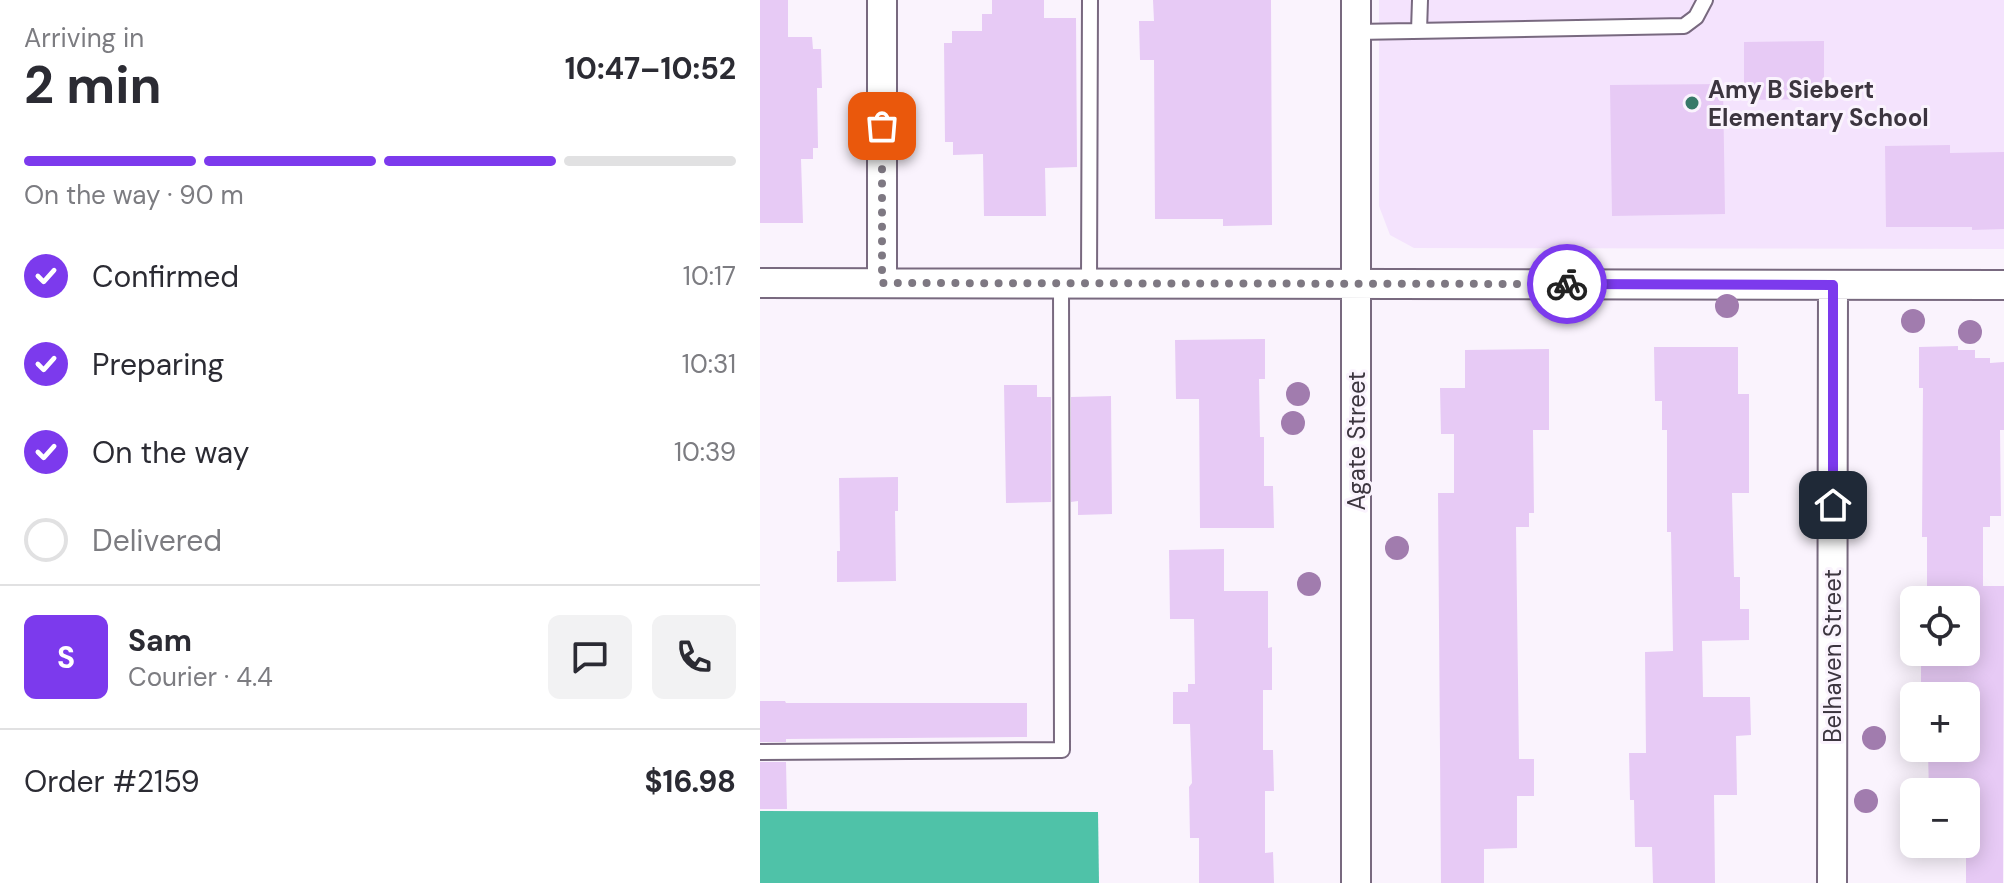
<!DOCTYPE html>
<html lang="en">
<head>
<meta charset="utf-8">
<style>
	body { margin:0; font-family:"DM Sans",sans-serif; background:#f2f2f3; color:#2b2b33; height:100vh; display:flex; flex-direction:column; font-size:30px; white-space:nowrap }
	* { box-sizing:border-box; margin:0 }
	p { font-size:26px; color:#7c7c81 }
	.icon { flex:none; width:44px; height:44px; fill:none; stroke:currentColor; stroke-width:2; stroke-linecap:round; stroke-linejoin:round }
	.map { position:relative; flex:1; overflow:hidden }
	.side { display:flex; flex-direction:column; background:#fff; width:760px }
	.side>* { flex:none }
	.buttons { position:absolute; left:1140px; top:586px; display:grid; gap:16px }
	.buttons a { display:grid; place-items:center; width:80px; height:80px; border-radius:12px; background:#fff; box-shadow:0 4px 20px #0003; font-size:40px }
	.pin { position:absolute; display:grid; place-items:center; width:68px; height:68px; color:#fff; margin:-34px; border-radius:16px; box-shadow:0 4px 12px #0006 }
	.courier { position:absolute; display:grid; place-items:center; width:80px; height:80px; margin:-40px; border:6px solid #7c3aed; border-radius:50%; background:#fff; color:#222; box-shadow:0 2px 10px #0007 }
	.headline em { font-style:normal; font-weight:700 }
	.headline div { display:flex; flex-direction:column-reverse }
	.headline { display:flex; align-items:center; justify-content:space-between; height:136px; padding:0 24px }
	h1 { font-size:52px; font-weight:700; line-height:60px }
	.bar { display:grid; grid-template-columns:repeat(4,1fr); gap:12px 8px; align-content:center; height:96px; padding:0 24px }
	.bar i { height:10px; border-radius:6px; background:#e1e1e2 }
	.bar .current { background:#7c3aed }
	.bar p { grid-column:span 4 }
	.line { display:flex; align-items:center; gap:20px; padding:0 24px; border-top:2px solid #e1e1e2 }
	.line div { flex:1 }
	.round { display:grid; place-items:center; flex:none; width:84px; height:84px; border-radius:12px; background:#f2f2f3 }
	ol { padding:0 24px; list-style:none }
	li { display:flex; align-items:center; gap:24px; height:88px }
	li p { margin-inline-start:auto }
	li .icon { padding:8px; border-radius:50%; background:#7c3aed; color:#fff; stroke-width:4 }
	li:last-child { color:#7c7c81 }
	li i { width:44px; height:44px; border:4px solid #e1e1e2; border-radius:50% }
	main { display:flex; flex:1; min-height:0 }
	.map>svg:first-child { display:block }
	.built { fill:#f4e3fd }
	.water { fill:#4fc2a8 }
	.building { fill:#e7caf5 }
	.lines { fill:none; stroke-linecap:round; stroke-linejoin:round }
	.service-casing { stroke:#78697f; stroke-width:18 }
	.minor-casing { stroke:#78697f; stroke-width:32 }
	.service { stroke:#fff; stroke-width:14 }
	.minor { stroke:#fff; stroke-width:28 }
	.tree { fill:#a17cae }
	.done { stroke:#7e7882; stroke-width:8; stroke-dasharray:0 14.4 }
	.route { stroke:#7c3aed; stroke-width:10 }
	.poi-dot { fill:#387969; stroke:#faf3fd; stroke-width:3 }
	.labels { text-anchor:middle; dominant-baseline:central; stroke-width:6; stroke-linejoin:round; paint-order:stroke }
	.poi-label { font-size:24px; font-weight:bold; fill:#3c353f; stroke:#faf3fd; text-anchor:start }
	.street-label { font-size:24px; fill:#3c353f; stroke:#faf3fd }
</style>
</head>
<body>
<main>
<section class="side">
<div class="headline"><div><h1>2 min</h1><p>Arriving in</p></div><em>10:47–10:52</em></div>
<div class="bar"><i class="current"></i><i class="current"></i><i class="current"></i><i></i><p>On the way · 90 m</p></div>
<ol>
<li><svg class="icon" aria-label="check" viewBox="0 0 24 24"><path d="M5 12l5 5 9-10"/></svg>Confirmed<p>10:17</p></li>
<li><svg class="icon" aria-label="check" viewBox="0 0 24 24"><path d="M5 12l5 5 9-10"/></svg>Preparing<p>10:31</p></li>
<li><svg class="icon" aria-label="check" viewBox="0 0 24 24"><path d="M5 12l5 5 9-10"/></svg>On the way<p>10:39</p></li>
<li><i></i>Delivered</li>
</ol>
<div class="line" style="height:144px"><b class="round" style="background:#7c3aed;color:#fff">S</b><div><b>Sam</b><p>Courier · 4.4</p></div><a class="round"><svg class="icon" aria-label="chat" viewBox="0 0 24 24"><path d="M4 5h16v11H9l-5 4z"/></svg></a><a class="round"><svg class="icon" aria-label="phone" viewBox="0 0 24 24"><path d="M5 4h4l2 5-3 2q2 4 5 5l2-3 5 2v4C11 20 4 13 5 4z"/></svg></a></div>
<div class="line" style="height:104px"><div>Order #2159</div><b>$16.98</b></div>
</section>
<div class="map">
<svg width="1244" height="883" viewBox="0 0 1244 883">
	<rect width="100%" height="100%" fill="#faf3fd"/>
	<!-- built -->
	<path class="built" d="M 619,0 L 1244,0 L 1244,249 L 654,248 L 630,235 L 619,206 Z"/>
	<!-- water -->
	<path class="water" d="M 0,811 L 338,812 L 339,883 L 0,883 Z"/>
	<!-- building -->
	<path class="building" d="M 0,0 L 28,0 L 28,37 L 52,37 L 53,49 L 61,49 L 62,88 L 57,88 L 58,148 L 53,148 L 53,159 L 41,159 L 43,223 L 0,223 Z
		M 232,0 L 284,0 L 284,18 L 316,18 L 317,167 L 285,168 L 286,216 L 224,216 L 223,154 L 193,155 L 193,142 L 185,142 L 184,43 L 192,43 L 192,31 L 222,31 L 222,14 L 232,14 Z
		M 393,0 L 511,0 L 512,225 L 463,226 L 463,219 L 395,219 L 394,60 L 380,60 L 379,21 L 394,21 Z
		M 1064,41 L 1064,99 L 984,100 L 984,42 Z
		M 963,84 L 965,214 L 852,216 L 850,85 Z
		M 1190,145 L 1190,153 L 1244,152 L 1244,229 L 1212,230 L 1212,227 L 1126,227 L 1125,146 Z
		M 505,339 L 505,379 L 499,379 L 500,437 L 504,437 L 504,486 L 513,486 L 514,528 L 440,528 L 439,399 L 416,399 L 415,340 Z
		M 1198,346 L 1198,350 L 1215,350 L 1215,358 L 1230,358 L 1230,363 L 1244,362 L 1244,430 L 1240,430 L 1241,516 L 1230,516 L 1230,527 L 1223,527 L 1223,586 L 1244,586 L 1243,883 L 1206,883 L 1206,792 L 1169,792 L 1168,753 L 1206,753 L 1206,696 L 1161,696 L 1161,652 L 1206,652 L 1206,600 L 1179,600 L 1179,589 L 1167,589 L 1167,537 L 1162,537 L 1163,388 L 1159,388 L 1159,347 Z
		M 894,347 L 978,347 L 978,394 L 989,394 L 989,493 L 972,493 L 974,577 L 980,577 L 980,609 L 989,609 L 989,640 L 942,641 L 943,697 L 990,697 L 991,735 L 976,736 L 977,795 L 954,795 L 955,883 L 893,883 L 892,847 L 875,847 L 874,800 L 870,800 L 869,753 L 886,753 L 885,652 L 913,651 L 911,532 L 907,532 L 907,430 L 902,430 L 902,401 L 895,401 Z
		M 789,349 L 789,430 L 773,430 L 774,513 L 769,513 L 769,527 L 756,527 L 759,759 L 774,759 L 774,796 L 757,796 L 757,848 L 724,849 L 724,883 L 681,883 L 678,493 L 694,493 L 694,434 L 681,434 L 680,388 L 705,388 L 705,350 Z
		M 244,385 L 277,385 L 277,397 L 291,397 L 291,502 L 246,503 Z
		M 351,396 L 352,514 L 318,515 L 318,501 L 311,502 L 311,397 Z
		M 138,477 L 138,511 L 135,511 L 136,581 L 77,582 L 77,551 L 80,551 L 79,478 Z
		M 464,549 L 464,591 L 508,591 L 508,648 L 512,647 L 512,690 L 503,690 L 503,750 L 513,750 L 514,791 L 505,791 L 505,853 L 513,852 L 514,883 L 439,883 L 439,838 L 430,838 L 429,787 L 432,783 L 430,724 L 413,724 L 413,692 L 428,692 L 428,684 L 435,684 L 434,619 L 410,619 L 409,550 Z
		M 0,701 L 25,701 L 26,703 L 267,703 L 267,737 L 26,739 L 26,742 L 0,742 Z
		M 0,762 L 26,762 L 27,809 L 0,809 Z"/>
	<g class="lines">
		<defs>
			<path id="service" d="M 659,31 L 660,0
				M 596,32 L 924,26 L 936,17 L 945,0
				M 329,283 L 330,0
				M 0,752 L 302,750 L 301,283"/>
			<path id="minor" d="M 122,0 L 122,283
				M 596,0 L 596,883
				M 0,283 L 1244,285
				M 1072,883 L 1073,285"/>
		</defs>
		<!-- service casing -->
		<use href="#service" class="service-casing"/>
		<!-- minor casing -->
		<use href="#minor" class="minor-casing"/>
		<!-- service -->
		<use href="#service" class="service"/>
		<!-- minor -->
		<use href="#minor" class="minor"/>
	</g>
	<!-- trees -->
	<g class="tree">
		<circle cx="967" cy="306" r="12"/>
		<circle cx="1153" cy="321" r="12"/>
		<circle cx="1210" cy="332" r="12"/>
		<circle cx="538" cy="394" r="12"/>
		<circle cx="533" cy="423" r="12"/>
		<circle cx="637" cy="548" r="12"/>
		<circle cx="549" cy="584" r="12"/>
		<circle cx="1114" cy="738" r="12"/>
		<circle cx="1106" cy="801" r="12"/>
	</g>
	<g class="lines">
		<!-- done -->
		<path class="done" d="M 122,126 L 122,283 L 807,284"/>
		<!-- route -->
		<path class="route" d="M 807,284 L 1073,285 L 1073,505"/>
	</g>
	<!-- markers -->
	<circle class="poi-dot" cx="932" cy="103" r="8"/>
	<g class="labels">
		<!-- poi labels -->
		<g class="poi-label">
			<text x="948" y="89">Amy B Siebert<tspan x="948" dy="28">Elementary School</tspan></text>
		</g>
		<!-- street labels -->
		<g class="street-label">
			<text transform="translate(596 441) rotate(-90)">Agate Street</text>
			<text transform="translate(1072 656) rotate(-90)">Belhaven Street</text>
		</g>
	</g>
</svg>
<div class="buttons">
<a><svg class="icon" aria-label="locate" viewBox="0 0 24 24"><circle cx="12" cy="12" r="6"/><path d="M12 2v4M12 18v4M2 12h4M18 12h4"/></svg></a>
<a>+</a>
<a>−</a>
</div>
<div class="pin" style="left:122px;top:126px;background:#ea580c"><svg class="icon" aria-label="bag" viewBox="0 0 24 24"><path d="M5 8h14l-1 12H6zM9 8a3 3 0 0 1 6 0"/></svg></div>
<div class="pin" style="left:1073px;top:505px;background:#1f2937"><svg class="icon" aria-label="home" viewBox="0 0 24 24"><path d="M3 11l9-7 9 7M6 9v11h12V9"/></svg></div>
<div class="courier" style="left:807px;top:284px"><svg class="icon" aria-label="bike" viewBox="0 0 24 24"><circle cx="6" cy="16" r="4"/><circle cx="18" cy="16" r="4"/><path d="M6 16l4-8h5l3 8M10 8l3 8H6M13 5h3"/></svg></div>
</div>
</main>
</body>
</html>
